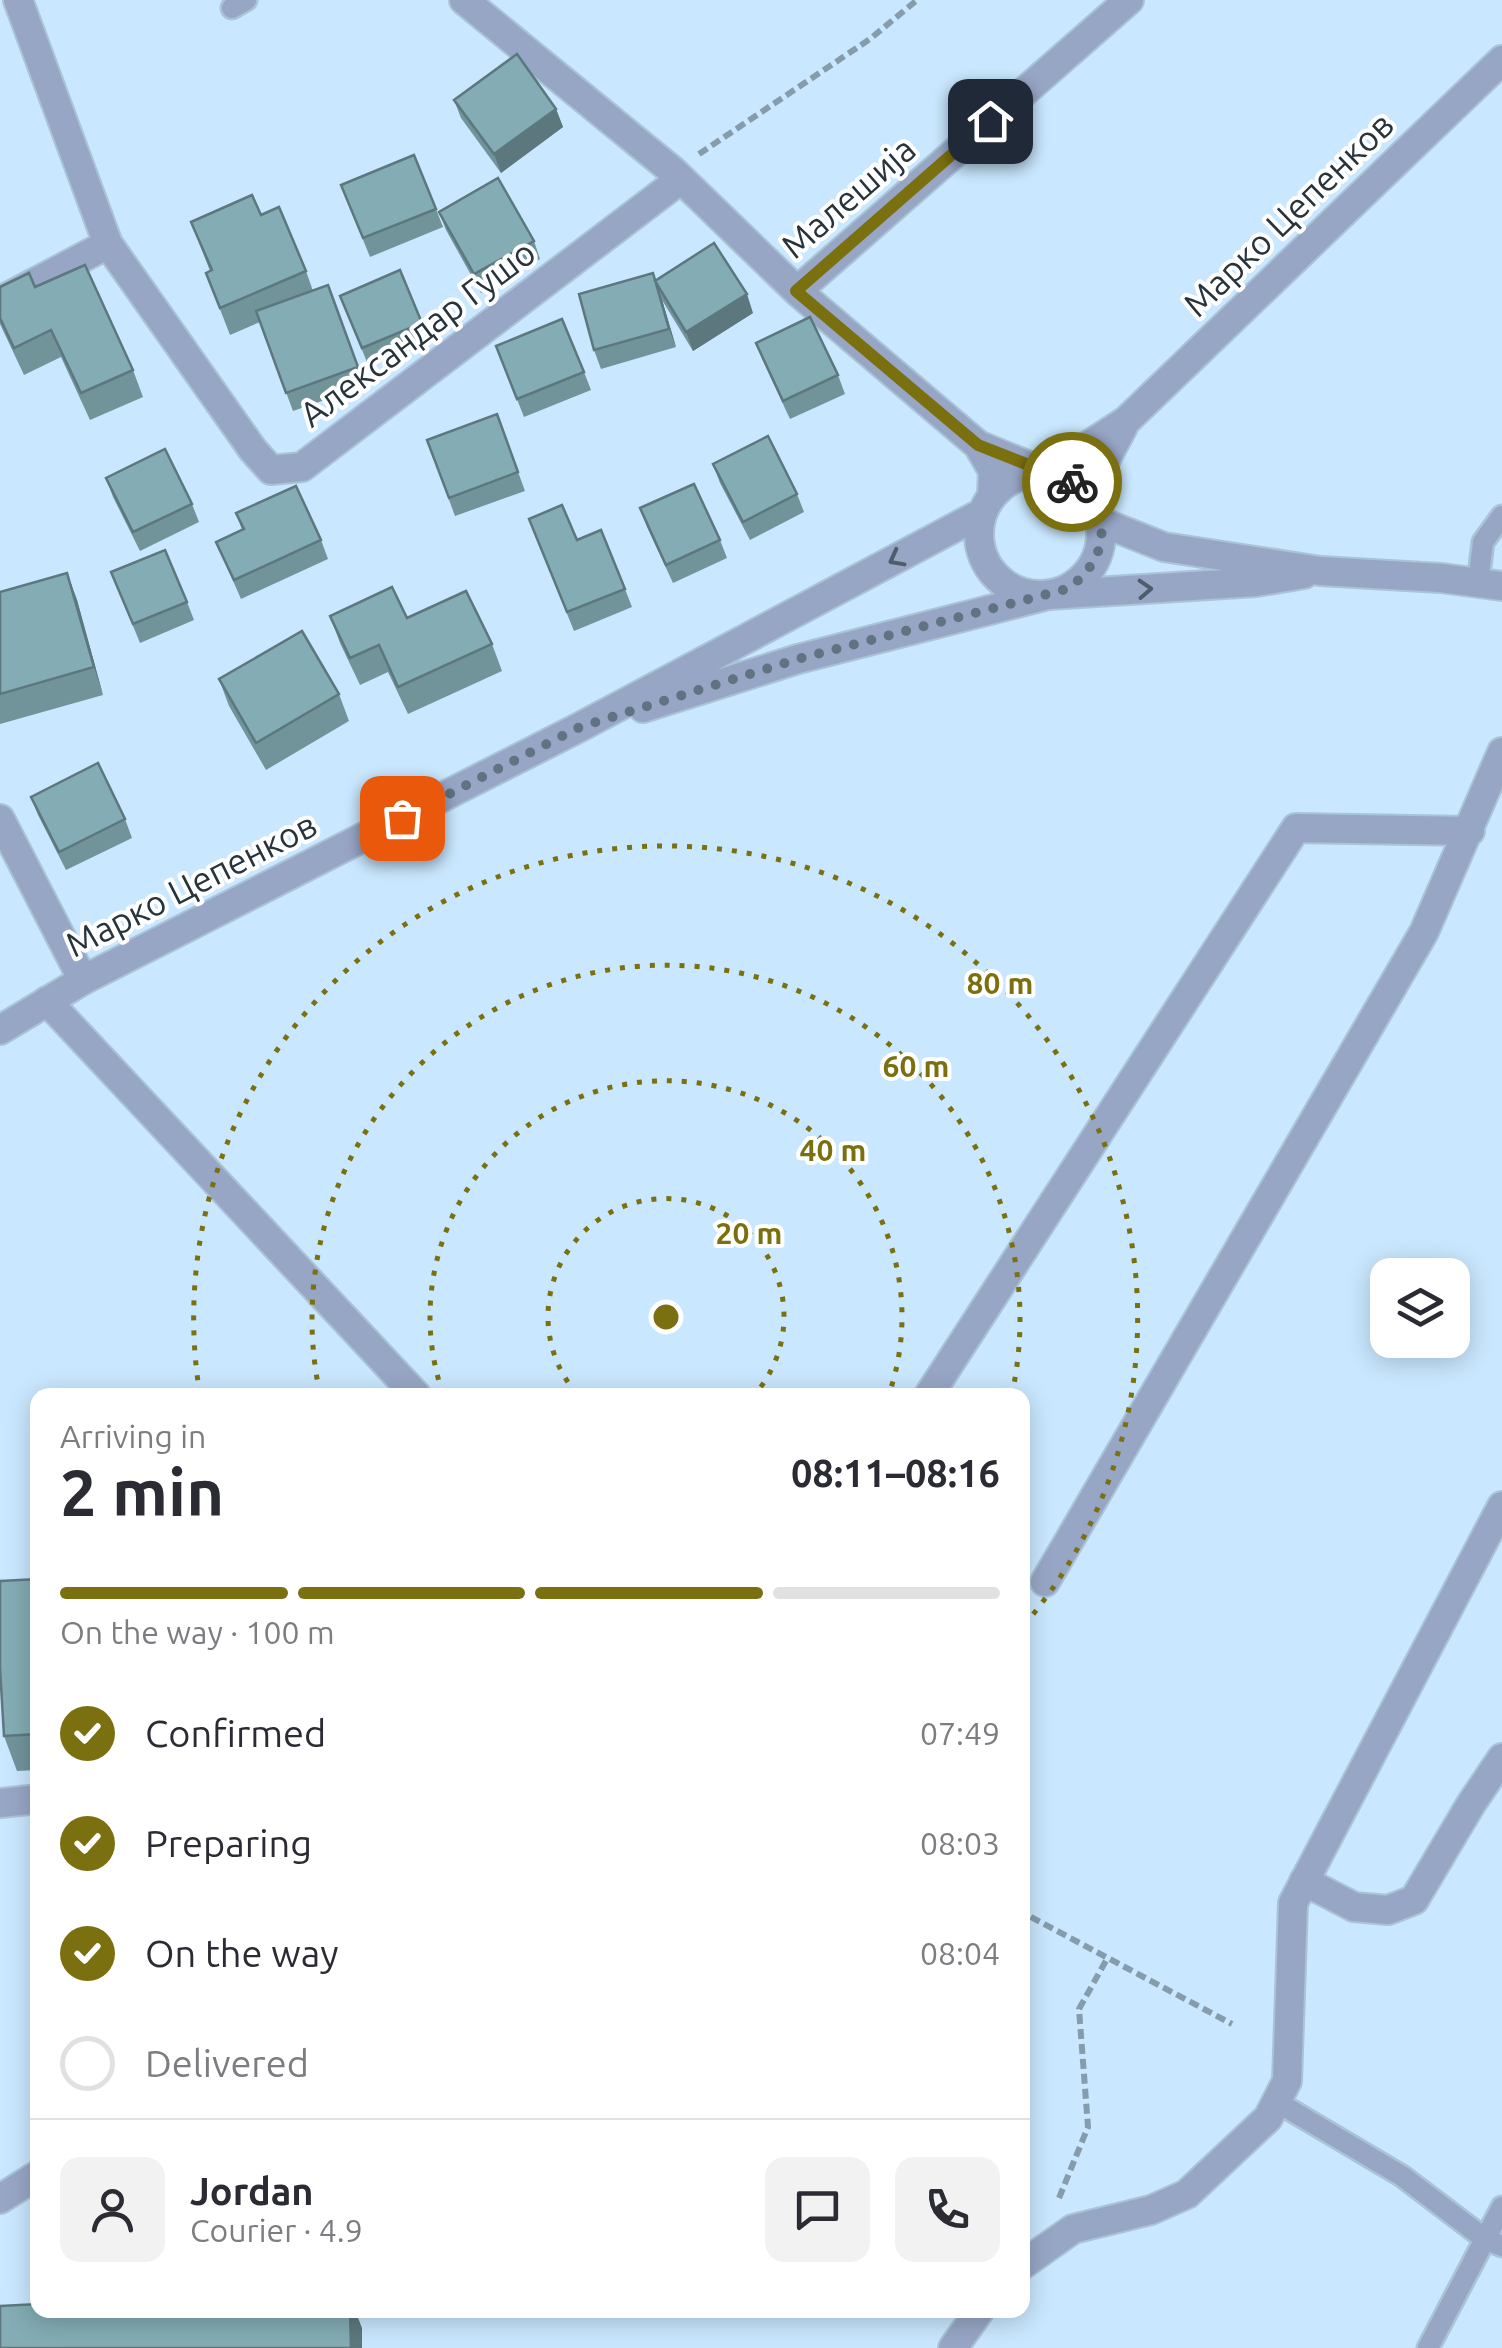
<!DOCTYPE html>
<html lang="en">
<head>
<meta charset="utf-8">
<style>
	body { margin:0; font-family:Ubuntu,sans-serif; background:#f2f2f3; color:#2b2b33; height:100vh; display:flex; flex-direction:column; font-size:38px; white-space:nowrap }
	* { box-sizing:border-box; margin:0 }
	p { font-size:32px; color:#7c7c81 }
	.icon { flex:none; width:55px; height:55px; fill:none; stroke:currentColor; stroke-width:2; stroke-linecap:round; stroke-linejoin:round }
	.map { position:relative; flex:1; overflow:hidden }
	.drawer { position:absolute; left:30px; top:1388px; width:1000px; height:930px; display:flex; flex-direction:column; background:#fff; border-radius:20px; box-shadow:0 5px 25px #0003 }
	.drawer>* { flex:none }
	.controls { position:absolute; left:1370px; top:1258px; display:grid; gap:20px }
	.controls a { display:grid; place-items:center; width:100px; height:100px; border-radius:20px; background:#fff; box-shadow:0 5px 25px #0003; font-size:50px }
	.pin { position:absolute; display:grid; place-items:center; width:85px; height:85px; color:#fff; margin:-42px; border-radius:20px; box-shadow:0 5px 15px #0006 }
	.courier { position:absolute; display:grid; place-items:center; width:100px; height:100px; margin:-50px; border:8px solid #7b700f; border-radius:50%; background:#fff; color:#222; box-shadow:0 2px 12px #0007 }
	.summary em { font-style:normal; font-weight:700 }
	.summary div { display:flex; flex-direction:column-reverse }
	.summary { display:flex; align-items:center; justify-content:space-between; height:170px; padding:0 30px }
	h1 { font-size:65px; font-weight:700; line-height:75px }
	.bar { display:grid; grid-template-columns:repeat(4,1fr); gap:15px 10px; align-content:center; height:120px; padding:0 30px }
	.bar i { height:12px; border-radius:8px; background:#e1e1e2 }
	.bar .on { background:#7b700f }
	.bar p { grid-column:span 4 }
	.line { display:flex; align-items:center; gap:25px; padding:0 30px; border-top:2px solid #e1e1e2 }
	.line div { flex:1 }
	.round { display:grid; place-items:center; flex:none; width:105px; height:105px; border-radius:20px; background:#f2f2f3 }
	ol { padding:0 30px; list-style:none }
	li { display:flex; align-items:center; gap:30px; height:110px }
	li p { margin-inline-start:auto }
	li .icon { padding:10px; border-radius:50%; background:#7b700f; color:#fff; stroke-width:4 }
	li:last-child { color:#7c7c81 }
	li i { width:55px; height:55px; border:5px solid #e1e1e2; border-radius:50% }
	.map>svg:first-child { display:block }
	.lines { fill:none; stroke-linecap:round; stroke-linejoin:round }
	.service-casing { stroke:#a9c3d7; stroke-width:25 }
	.minor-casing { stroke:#a9c3d7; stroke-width:32 }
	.tertiary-casing { stroke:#a9c3d7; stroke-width:32 }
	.path { stroke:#859cad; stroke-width:6; stroke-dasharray:10 5; stroke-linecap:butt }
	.service { stroke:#98a6c6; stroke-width:20 }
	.minor { stroke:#98a6c6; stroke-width:28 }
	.tertiary { stroke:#98a6c6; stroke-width:28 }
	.wall { fill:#71949b }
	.shaded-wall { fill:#5c787e }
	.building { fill:#83acb4; stroke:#5c787e; stroke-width:2.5 }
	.oneway { stroke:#4f5c6c }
	.done { stroke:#607380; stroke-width:10; stroke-dasharray:0 18 }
	.route { stroke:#7b700f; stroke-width:12 }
	.ring { fill:none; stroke:#7b700f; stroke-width:5; stroke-dasharray:5 10 }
	.labels { text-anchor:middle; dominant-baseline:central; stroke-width:8; stroke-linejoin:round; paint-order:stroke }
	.street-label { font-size:35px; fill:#27343c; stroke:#fff }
	.centre { fill:#7b700f; stroke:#fff; stroke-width:5 }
	.ring-label { font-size:30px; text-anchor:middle; font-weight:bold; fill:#7b700f; stroke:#fff; stroke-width:8; stroke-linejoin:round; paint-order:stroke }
</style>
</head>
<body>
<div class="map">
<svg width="1502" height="2348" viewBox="0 0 1502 2348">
	<rect width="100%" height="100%" fill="#c9e7fe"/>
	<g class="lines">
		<defs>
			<path id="service" d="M 232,8 L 246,0
				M 1478,583 L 1483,542 L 1502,516
				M 1277,2102 L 1402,2176 L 1485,2239 L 1502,2246
				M 1428,2348 L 1502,2207"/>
			<path id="minor" d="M 18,0 L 108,244
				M 464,0 L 674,172 L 797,291 L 978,445 L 1046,473
				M 797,291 L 1129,0
				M 0,301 L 108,244 L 253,450 L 271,470 L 302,467 L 681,179
				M 978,445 L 993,471 L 992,495
				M 1101,522 L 1164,547 L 1320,571 L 1441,578 L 1502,586
				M 1048,595 L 1256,582 L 1304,574
				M 0,819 L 83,980
				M 47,1001 L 416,1395
				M 929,1395 L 1296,828 L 1470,831
				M 1045,1582 L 1424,932 L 1502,752
				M 0,1803 L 38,1799
				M 1304,1881 L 1354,1907 L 1388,1910 L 1414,1900 L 1471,1804 L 1502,1758
				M 0,2199 L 38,2175
				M 1022,2265 L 1073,2229 L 1151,2210 L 1187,2194 L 1268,2118 L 1287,2081 L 1293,1903 L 1502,1506
				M 953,2348 L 980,2310"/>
			<path id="tertiary" d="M 1046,473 L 1126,421 L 1502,60
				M979 534a61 61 0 1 1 122 0a61 61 0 1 1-122 0Z
				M 1094,504 L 1102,466 L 1123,427
				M 643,708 L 798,659 L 1048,595
				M 0,1030 L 83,980 L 580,727 L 982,513"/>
		</defs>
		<!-- service casing -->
		<use href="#service" class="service-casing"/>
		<!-- minor casing -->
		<use href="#minor" class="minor-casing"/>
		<!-- tertiary casing -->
		<use href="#tertiary" class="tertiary-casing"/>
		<!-- path -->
		<path class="path" d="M 699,154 L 870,39 L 917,0
			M 1022,1905 L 1029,1916 L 1232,2024
			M 1059,2198 L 1088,2127 L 1079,2009 L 1108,1957"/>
		<!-- service -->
		<use href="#service" class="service"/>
		<!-- minor -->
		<use href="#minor" class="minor"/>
		<!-- tertiary -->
		<use href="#tertiary" class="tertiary"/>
	</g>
	<!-- wall -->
	<path class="wall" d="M 454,100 L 556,109 L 563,127 L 501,173 L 461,118 Z
		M 341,185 L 436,209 L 443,227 L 370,257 Z
		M 439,212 L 534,241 L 540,259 L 481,293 L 446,230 Z
		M 261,215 L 306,271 L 313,291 L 328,285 L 365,386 L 293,411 L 260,322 L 230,335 L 206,273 L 210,271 L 191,222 Z
		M 656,280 L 753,313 L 693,351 L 662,300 L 676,347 L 601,369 L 594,350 Z
		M 0,287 L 35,287 L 133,370 L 143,397 L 90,420 L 61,357 L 24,375 L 0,324 Z
		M 340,296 L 422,323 L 429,341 L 369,367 Z
		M 756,343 L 838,375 L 845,394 L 790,419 L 763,361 Z
		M 496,346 L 584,372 L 591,390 L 524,417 Z
		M 497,414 L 525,491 L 455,516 L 427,440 Z
		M 713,464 L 797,494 L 804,512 L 750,540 L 720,483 Z
		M 106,478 L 192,504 L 199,522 L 140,551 L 113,497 Z
		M 640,508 L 720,540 L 727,558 L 673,583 L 647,527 Z
		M 236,513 L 321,540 L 328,559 L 241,599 L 216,542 L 242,530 Z
		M 529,519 L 577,540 L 625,589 L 632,607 L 574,631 Z
		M 111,572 L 187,602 L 194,620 L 140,643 Z
		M 67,573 L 77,600 L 103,695 L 0,724 L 0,592 Z
		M 330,616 L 407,618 L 492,644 L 502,671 L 408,714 L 388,672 L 360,685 L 340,643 Z
		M 219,679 L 339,694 L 349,721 L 266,770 L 229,706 Z
		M 31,797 L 125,819 L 132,838 L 66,870 L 38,815 Z
		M 38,1579 L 38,1770 L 17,1771 L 4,1736 Z"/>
	<!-- shaded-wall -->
	<path class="shaded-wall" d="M 556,109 L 563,127 L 501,173 L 494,154 Z
		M 656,284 L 662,300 L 676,347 L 669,329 Z
		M 747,294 L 753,313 L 693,351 L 686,332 Z
		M 67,573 L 77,600 L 103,695 L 94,667 Z
		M 350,2310 L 355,2310 L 362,2328 L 362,2348 L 351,2348 Z"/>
	<!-- building -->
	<path class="building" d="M 517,54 L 556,109 L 494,154 L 454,100 Z
		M 414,155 L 436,209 L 363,238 L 341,185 Z
		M 498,178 L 534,241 L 474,274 L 439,212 Z
		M 252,195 L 261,215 L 279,207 L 306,271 L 220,308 L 206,273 L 212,270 L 191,222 Z
		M 714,243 L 747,294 L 686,332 L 655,281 Z
		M 85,265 L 133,370 L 81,393 L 51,330 L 14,348 L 0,318 L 0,287 L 29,273 L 35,287 Z
		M 400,270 L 422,323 L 362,348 L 340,296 Z
		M 653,273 L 669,329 L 594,350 L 579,294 Z
		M 328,285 L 358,367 L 286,393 L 256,311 Z
		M 810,317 L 838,375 L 783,401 L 756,343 Z
		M 562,319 L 584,372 L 517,399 L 496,346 Z
		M 497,414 L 518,472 L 449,498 L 427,440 Z
		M 768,436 L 797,494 L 743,522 L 713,464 Z
		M 165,449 L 192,504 L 133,532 L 106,478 Z
		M 694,484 L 720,540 L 666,565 L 640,508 Z
		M 296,486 L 321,540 L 234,580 L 216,542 L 244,529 L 236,513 Z
		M 562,505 L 577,540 L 601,530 L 625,589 L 567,612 L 529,519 Z
		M 165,550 L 187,602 L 133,624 L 111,572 Z
		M 67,573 L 94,667 L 0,694 L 0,592 Z
		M 392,587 L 407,618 L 466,591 L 492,644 L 398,687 L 379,645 L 350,658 L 330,616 Z
		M 302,631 L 339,694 L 256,743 L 219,679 Z
		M 98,763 L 125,819 L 59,852 L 31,797 Z
		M 38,1579 L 38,1734 L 4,1736 L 0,1668 L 0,1581 Z
		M 38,2304 L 38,2310 L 350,2310 L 351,2348 L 0,2348 L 0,2306 Z"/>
	<!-- one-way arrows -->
	<defs><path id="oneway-chevron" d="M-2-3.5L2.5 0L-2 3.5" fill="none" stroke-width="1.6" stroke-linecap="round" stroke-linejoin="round" transform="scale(2.5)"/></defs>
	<g class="oneway">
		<use href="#oneway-chevron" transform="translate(896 559) rotate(152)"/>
		<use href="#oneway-chevron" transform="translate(1145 589) rotate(-3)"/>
	</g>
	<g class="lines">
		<!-- done -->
		<path class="done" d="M 402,818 L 580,727 L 798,659 L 1067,589 C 1108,561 1116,513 1072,482"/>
		<!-- route -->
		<path class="route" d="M 990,121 L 796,291 L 978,445 L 1072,482"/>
	</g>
	<!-- distance rings -->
	<g class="ring">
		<path d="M577 1394A118 118 0 1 1 755 1394"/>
		<path d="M443 1394A236 236 0 1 1 889 1394"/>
		<path d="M320 1394A354 354 0 1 1 1012 1394"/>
		<path d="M200 1395A472 472 0 1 1 1025 1624"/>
	</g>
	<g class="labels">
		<!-- street labels -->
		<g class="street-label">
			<text transform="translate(848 197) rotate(-41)">Малешија</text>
			<text transform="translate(1288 214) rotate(-44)">Марко Цепенков</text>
			<text transform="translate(417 333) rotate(-37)">Александар Гушо</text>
			<text transform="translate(191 884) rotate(-27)">Марко Цепенков</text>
		</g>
	</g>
	<circle cx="666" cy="1317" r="15" class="centre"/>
	<g class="ring-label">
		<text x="1000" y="994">80 m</text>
		<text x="916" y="1077">60 m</text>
		<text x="833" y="1161">40 m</text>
		<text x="749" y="1244">20 m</text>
	</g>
</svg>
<div class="controls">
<a><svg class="icon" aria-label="layers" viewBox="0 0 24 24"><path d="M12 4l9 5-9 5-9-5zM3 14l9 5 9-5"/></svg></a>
</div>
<div class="pin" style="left:402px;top:818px;background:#ea580c"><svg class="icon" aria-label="bag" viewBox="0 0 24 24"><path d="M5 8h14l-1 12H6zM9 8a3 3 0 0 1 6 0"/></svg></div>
<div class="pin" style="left:990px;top:121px;background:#1f2937"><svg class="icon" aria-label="home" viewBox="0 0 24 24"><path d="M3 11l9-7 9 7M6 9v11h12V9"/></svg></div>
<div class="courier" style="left:1072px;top:482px"><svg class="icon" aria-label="bike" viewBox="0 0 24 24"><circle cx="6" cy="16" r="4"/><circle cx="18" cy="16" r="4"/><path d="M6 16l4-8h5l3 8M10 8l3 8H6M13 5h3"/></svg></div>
<section class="drawer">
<div class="summary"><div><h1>2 min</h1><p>Arriving in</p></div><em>08:11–08:16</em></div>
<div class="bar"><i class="on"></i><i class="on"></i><i class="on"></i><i></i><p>On the way · 100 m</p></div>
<ol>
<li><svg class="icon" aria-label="check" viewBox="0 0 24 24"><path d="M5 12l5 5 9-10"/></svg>Confirmed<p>07:49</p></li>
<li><svg class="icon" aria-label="check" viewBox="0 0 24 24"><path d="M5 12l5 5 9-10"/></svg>Preparing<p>08:03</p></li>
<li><svg class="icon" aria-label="check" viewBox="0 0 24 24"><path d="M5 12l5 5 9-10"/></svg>On the way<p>08:04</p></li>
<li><i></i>Delivered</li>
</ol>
<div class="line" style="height:180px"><a class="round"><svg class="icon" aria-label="person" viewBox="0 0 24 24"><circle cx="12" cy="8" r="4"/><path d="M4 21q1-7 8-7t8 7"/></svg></a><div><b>Jordan</b><p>Courier · 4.9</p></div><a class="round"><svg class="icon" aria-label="chat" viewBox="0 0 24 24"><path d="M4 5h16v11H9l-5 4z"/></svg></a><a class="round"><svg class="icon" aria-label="phone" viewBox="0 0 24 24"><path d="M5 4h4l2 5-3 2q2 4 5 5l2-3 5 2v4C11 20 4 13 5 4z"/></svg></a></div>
</section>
</div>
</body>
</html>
